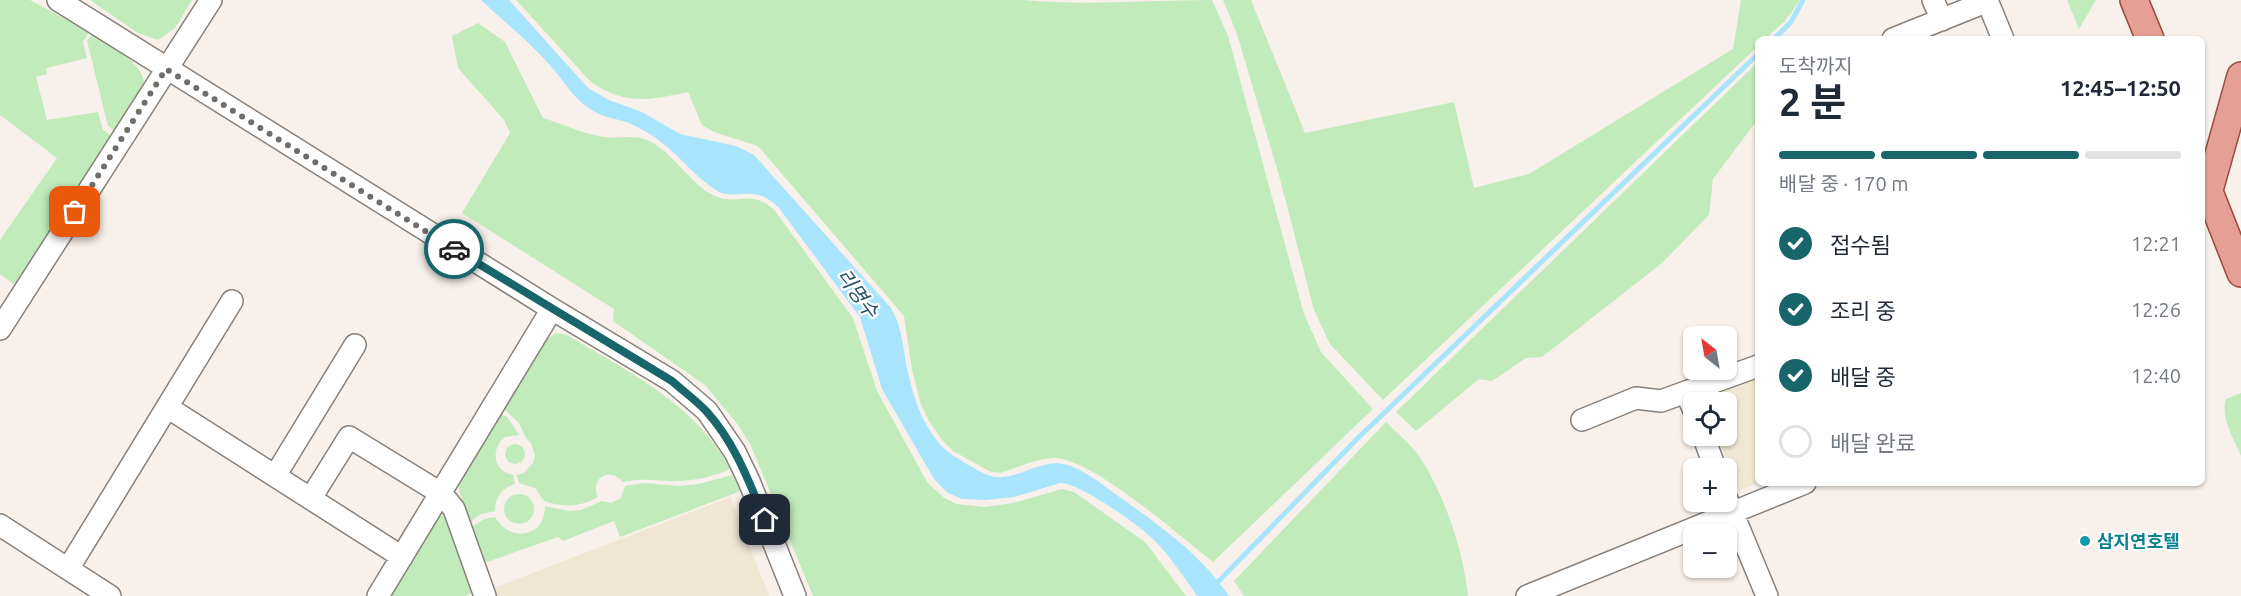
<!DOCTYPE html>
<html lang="ko">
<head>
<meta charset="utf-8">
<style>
	body { margin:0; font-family:Ubuntu,"Noto Sans KR",sans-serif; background:#f6f6f7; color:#1f2937; height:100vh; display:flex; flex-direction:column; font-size:22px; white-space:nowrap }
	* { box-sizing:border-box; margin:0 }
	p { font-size:20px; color:#747a83 }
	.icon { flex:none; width:33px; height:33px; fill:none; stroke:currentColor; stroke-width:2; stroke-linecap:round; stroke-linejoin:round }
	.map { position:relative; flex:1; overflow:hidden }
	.details { position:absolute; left:1755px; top:36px; width:450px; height:450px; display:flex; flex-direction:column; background:#fff; border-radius:9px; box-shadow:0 2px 4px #0004 }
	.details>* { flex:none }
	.needle { width:39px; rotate:329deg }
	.buttons { position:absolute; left:1683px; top:326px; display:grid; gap:12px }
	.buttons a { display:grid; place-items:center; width:54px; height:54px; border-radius:9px; background:#fff; box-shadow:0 2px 4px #0004; font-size:30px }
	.pin { position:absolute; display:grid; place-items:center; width:51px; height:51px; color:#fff; margin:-26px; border-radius:12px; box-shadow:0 3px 9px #0006 }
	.courier { position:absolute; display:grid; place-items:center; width:60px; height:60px; margin:-30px; border:4px solid #18666b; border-radius:50%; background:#fff; color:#222; box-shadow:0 2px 8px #0007 }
	.head em { font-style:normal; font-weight:700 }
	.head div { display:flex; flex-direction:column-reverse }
	.head { display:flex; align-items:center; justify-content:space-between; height:102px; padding:0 24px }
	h1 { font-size:39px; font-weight:700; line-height:45px }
	.bar { display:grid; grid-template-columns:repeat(4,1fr); gap:9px 6px; align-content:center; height:72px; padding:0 24px }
	.bar i { height:8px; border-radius:4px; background:#e0e1e3 }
	.bar .current { background:#18666b }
	.bar p { grid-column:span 4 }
	ol { padding:0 24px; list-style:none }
	li { display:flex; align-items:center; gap:18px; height:66px }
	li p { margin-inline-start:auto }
	li .icon { padding:6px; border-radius:50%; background:#18666b; color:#fff; stroke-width:4 }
	li:last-child { color:#747a83 }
	li i { width:33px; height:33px; border:3px solid #e0e1e3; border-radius:50% }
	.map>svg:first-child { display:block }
	.education { fill:#f0e7d2 }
	.green { fill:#c1ebba }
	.water { fill:#a9e4fd }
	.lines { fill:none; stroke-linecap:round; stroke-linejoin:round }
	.stream { stroke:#a9e4fd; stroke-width:5 }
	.minor-casing { stroke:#88817b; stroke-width:24 }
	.major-casing { stroke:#994b3e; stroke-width:30 }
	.minor { stroke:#fff; stroke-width:21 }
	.major { stroke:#e69f94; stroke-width:27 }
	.done { stroke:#716d69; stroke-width:6; stroke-dasharray:0 10.8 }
	.route { stroke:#18666b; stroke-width:8 }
	.culture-dot { fill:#0f9aa8; stroke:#fff; stroke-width:2 }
	.labels { text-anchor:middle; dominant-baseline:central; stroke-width:4.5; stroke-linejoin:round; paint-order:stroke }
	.culture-label { font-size:18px; font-weight:bold; fill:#0d838f; stroke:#fff; text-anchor:start }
	.water-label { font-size:20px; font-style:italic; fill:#245364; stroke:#fff }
</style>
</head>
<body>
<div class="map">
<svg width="2241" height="596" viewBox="0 0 2241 596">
	<rect width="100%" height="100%" fill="#f8f0ea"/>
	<!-- education -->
	<path class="education" d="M 1758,376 L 1759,483 L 1738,491 L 1717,435 L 1726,435 L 1726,402 L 1705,402 L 1703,397 Z
		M 730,497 L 769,596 L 494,596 L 491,589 Z"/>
	<!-- green -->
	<path class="green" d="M 0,0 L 30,0 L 89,32 L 83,42 L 87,58 L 46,68 L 47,74 L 36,77 L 47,120 L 98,112 L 103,130 L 113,137 L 15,285 L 0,274 L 0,240 L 57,158 L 0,115 Z
		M 90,0 L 192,0 L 175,28 L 158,40 L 138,33 Z
		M 516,0 L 1023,0 C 1086,6 1149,0 1212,0 L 1228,36 L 1304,314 L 1321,352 L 1373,409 L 1213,562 C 1182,538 1090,456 1053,458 C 1035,459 1017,468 1000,473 L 991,472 L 953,451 L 943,441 L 929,421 L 921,405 L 912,370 L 904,316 L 758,146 L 714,132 L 702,125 L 688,92 C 650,100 626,106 591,82 Z
		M 1223,0 L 1251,0 L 1305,133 L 1454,102 L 1474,188 L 1529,174 L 1733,49 L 1741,0 L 1800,0 L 1785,21 L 1765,39 L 1758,39 L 1758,46 L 1383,400 L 1330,344 L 1314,310 L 1280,179 L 1237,34 Z
		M 2067,0 L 2096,0 L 2079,29 Z
		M 478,23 L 505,42 L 543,118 C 563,124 585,135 605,137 C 619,139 633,134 647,140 C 673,151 690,185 715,196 C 738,206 752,188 775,211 L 853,318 L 877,391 L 927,482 L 943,497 L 956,504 L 985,507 L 1013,503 L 1062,489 L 1074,492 L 1145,542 L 1186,596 L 813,596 L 751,446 L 739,426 L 705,385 L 613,321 L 614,309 L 462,213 L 510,133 L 504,120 L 458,68 L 452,36 Z
		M 92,34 C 108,46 145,63 144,84 L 116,132 L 108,126 L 87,41 Z
		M 1757,63 L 1758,119 L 1713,179 L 1709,215 L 1662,263 L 1542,357 L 1526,358 L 1492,381 L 1479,379 L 1416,431 L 1396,412 Z
		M 556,333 L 567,335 C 627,371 694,403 729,467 L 728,470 C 714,476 697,480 681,481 C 661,482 643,477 623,482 C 610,466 589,479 598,497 C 580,507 564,508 544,501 L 535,488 L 519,483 L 517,475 L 524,473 L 533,463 L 535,456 L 531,443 L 526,438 L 519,423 L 504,409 L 543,342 Z
		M 2241,393 L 2241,456 C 2234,439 2220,417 2226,399 Z
		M 499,412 L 508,418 L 519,435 L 505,437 C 490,449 493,471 513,475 L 515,484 C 502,488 495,497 495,511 L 481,514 L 469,523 L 459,490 L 458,480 Z
		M 1386,422 C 1398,434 1412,445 1421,459 C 1446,499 1463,550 1468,596 L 1244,596 L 1234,581 Z
		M505 454a10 10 0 1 1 20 0a10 10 0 1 1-20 0Z
		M 732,475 L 741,491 L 620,537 L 614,521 L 563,541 L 558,537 L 487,562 L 483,560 L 470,528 L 484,519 L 495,517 C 510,543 545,538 545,506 L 569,511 L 581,510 L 602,501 L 611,503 L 621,498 L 625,486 L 644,483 L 679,486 L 699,484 Z
		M504 509a15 15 0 1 1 30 0a15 15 0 1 1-30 0Z
		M 444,515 L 451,521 L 475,592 L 465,596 L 386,596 L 437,517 Z"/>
	<!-- water -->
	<path class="water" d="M 481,0 L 509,0 L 588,88 L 609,100 L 642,112 L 680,134 L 736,146 L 754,155 L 891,308 C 903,328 903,351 908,373 C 914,399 922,423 939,443 C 947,453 958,458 968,465 C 975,468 981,473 988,475 C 1015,485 1040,456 1068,465 C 1084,470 1100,483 1114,493 C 1156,523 1200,553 1229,596 L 1197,596 C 1184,577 1170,556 1154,540 C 1141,526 1078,482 1060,483 L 1014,497 L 986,500 L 962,499 L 948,493 L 934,479 L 882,389 L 860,317 L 779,208 C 753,181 735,203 716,190 C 695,177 680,156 661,142 C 651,134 640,128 629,123 C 614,118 600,117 587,107 C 573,97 565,83 554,70 C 533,44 505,23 481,0 Z"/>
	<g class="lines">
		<!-- stream -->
		<path class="stream" d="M 1774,39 L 1791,22 L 1803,0
			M 1214,586 L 1357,439 L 1758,54"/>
		<defs>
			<path id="minor" d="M 58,0 L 552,309 L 672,381 L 707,411 L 735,452 L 749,481 L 795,596
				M 1933,0 L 1942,20
				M 1987,0 L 2003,39
				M 1893,39 L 1988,1
				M 0,329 L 211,0
				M 1686,392 L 1694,411
				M 167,407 L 402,557
				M 1582,420 L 1636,398 L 1661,401 L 1758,366
				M 1703,435 L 1715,468
				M 275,476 L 355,345
				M 1726,497 L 1767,596
				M 311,498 L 349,437 L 442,494 L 454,509 L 485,596
				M 0,525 L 110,596
				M 68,569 L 232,301
				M 378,596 L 552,309
				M 1527,596 L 1805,483"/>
			<path id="major" d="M 2134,0 L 2150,39
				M 2202,174 L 2241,273
				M 2209,190 L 2241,76"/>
		</defs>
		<!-- minor casing -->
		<use href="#minor" class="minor-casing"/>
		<!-- major casing -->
		<use href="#major" class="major-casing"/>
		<!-- minor -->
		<use href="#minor" class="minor"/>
		<!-- major -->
		<use href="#major" class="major"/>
	</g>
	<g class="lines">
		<!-- done -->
		<path class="done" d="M 75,212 L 166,69 L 454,249"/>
		<!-- route -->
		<path class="route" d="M 454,249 L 672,381 C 683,391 697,401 707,412 C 735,443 749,482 765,520"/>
	</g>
	<!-- markers -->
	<circle class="culture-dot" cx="2085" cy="541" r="6"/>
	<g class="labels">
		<!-- culture labels -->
		<g class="culture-label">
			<text x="2097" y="541">삼지연호텔</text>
		</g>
		<!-- water labels -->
		<g class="water-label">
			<text transform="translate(858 293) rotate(54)">리명수</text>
		</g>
	</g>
</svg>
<div class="buttons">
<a><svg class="needle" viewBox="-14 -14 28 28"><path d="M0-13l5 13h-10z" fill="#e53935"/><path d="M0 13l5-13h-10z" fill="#747a83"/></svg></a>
<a><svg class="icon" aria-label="locate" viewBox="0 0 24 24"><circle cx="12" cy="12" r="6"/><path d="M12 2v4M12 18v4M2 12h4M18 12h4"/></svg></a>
<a>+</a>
<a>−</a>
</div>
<div class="pin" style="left:75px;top:212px;background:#ea580c"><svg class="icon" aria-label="bag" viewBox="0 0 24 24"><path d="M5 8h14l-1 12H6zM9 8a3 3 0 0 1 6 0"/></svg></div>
<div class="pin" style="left:765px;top:520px;background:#1f2937"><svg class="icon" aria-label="home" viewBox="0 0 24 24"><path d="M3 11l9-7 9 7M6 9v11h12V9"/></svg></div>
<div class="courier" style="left:454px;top:249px"><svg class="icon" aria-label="car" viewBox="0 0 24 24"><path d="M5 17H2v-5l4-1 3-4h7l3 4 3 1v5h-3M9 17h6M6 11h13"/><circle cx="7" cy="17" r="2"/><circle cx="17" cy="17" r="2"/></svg></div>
<section class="details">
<div class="head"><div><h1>2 분</h1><p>도착까지</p></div><em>12:45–12:50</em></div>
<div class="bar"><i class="current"></i><i class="current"></i><i class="current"></i><i></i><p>배달 중 · 170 m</p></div>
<ol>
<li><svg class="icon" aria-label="check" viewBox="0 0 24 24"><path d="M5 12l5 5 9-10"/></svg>접수됨<p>12:21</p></li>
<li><svg class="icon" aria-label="check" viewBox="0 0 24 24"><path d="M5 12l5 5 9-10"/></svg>조리 중<p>12:26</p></li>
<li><svg class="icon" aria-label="check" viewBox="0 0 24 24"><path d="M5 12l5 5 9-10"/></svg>배달 중<p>12:40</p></li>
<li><i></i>배달 완료</li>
</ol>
</section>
</div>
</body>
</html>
